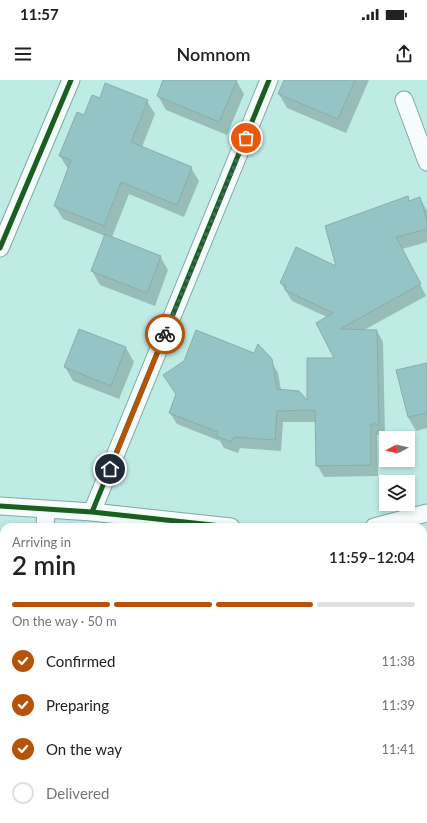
<!DOCTYPE html>
<html lang="en">
<head>
<meta charset="utf-8">
<style>
	body { margin:0; font-family:Lato,sans-serif; background:#f6f6f6; color:#202124; height:100vh; display:flex; flex-direction:column; font-size:15px; white-space:nowrap }
	* { box-sizing:border-box; margin:0 }
	p { font-size:13px; color:#757577 }
	.icon { flex:none; width:22px; height:22px; fill:none; stroke:currentColor; stroke-width:2; stroke-linecap:round; stroke-linejoin:round }
	.map { position:relative; flex:1; overflow:hidden }
	.side { position:absolute; left:0px; top:443px; width:427px; height:300px; display:flex; flex-direction:column; background:#fff; border-radius:12px 12px 0 0; box-shadow:0 2px 6px #0003 }
	.side>* { flex:none }
	.needle { width:26px; rotate:263deg }
	.controls { position:absolute; left:379px; top:351px; display:grid; gap:8px }
	.controls a { display:grid; place-items:center; width:36px; height:36px; border-radius:0px; background:#fff; box-shadow:0 2px 6px #0003; font-size:20px }
	.pin { position:absolute; display:grid; place-items:center; width:34px; height:34px; color:#fff; margin:-17px; border:2px solid #fff; border-radius:50%; box-shadow:0 1px 4px #0007 }
	.courier { position:absolute; display:grid; place-items:center; width:40px; height:40px; margin:-20px; border:3px solid #b45309; border-radius:50%; background:#fff; color:#222; box-shadow:0 1px 5px #0007 }
	.overview em { font-style:normal; font-weight:600 }
	.overview div { display:flex; flex-direction:column-reverse }
	.overview { display:flex; align-items:center; justify-content:space-between; height:68px; padding:0 12px }
	h1 { font-size:26px; font-weight:600; line-height:30px }
	.bar { display:grid; grid-template-columns:repeat(4,1fr); gap:6px 4px; align-content:center; height:48px; padding:0 12px }
	.bar i { height:5px; border-radius:3px; background:#e0e0e0 }
	.bar .current { background:#b45309 }
	.bar p { grid-column:span 4 }
	ol { padding:0 12px; list-style:none }
	li { display:flex; align-items:center; gap:12px; height:44px }
	li p { margin-inline-start:auto }
	li .icon { padding:4px; border-radius:50%; background:#b45309; color:#fff; stroke-width:4 }
	li:last-child { color:#757577 }
	li i { width:22px; height:22px; border:2px solid #e0e0e0; border-radius:50% }
	.status { display:flex; justify-content:space-between; align-items:center; height:28px; padding:0 20px; background:#fff; direction:ltr }
	.status svg { height:11px; fill:currentColor }
	header { display:flex; justify-content:space-between; align-items:center; height:52px; padding:0 12px; background:#fff; font-size:18px; font-weight:600 }
	.map>svg:first-child { display:block }
	.shadow { fill:#0003 }
	.building { fill:#94c4c5; stroke:#8aadac }
	.lines { fill:none; stroke-linecap:round; stroke-linejoin:round }
	.minor-casing { stroke:#84a8a4; stroke-width:19 }
	.minor { stroke:#f5fcfb; stroke-width:17 }
	.cycleway-casing { stroke:#edfcfa; stroke-width:8 }
	.cycleway { stroke:#1b5e20; stroke-width:5 }
	.done { stroke:#456b67; stroke-width:4; stroke-dasharray:0 7.2 }
	.route { stroke:#b45309; stroke-width:5 }
</style>
</head>
<body>
<div class="status"><b>11:57</b><svg viewBox="0 0 49 12"><path d="M0 12V9h3v3zM5 12V6h3v6zM10 12V3h3v9zM15 12V0h3v12zM26 1h20v11H26zM47 4h2v5h-2z"/></svg></div>
<header><svg class="icon" aria-label="menu" viewBox="0 0 24 24"><path d="M4 6h16M4 12h16M4 18h16"/></svg>Nomnom<svg class="icon" aria-label="share" viewBox="0 0 24 24"><path d="M12 15V3M7 8l5-5 5 5M5 13v7h14v-7"/></svg></header>
<div class="map">
<svg width="427" height="743" viewBox="0 0 427 743">
	<rect width="100%" height="100%" fill="#bfebe5"/>
	<!-- shadow -->
	<path class="shadow" d="M 165,0 L 236,0 L 244,14 L 227,55 L 166,30 L 158,16 Z
		M 285,0 L 369,0 L 346,53 L 287,28 L 279,14 Z
		M 100,19 L 147,21 L 155,34 L 142,67 L 191,88 L 199,101 L 184,137 L 129,114 L 112,157 L 160,176 L 168,190 L 155,226 L 100,205 L 92,191 L 105,156 L 63,139 L 55,126 L 68,89 L 60,76 L 84,36 Z
		M 407,117 L 409,121 L 420,118 L 427,131 L 427,162 L 402,169 L 426,216 L 364,250 L 377,251 L 383,262 L 385,355 L 377,355 L 378,396 L 324,397 L 317,385 L 317,342 L 283,342 L 281,371 L 240,368 L 238,373 L 224,368 L 220,361 L 177,344 L 170,333 L 271,281 L 278,293 L 281,310 L 308,323 L 336,278 L 327,237 L 292,221 L 281,203 L 337,187 L 392,124 L 391,122 Z
		M 79,250 L 126,268 L 134,282 L 119,319 L 73,301 L 65,287 Z
		M 427,284 L 427,348 L 416,351 L 408,337 L 397,291 Z
		M 0,456 L 4,456 L 4,558 L 0,558 Z
		M 209,739 L 269,739 L 269,743 L 209,743 Z
		M 411,741 L 427,742 L 427,743 L 411,743 Z"/>
	<!-- building -->
	<path class="building" d="M 163,0 L 237,0 L 219,42 L 157,16 Z
		M 284,0 L 355,0 L 338,39 L 278,14 Z
		M 105,3 L 148,20 L 131,62 L 192,87 L 177,125 L 121,102 L 104,146 L 54,126 L 71,80 L 59,76 L 77,32 L 84,35 L 92,15 L 100,18 Z
		M 408,116 L 409,121 L 420,117 L 427,140 L 427,149 L 396,157 L 421,204 L 340,249 L 377,250 L 379,344 L 371,344 L 371,385 L 316,386 L 315,330 L 277,331 L 275,360 L 234,357 L 231,362 L 216,356 L 218,352 L 169,333 L 176,314 L 163,295 L 184,281 L 196,250 L 254,273 L 258,264 L 272,279 L 277,309 L 299,311 L 307,320 L 307,278 L 334,278 L 316,243 L 333,233 L 285,210 L 286,206 L 280,203 L 296,167 L 336,186 L 325,146 Z
		M 105,154 L 161,176 L 147,213 L 91,191 Z
		M 79,249 L 126,267 L 111,306 L 64,287 Z
		M 427,283 L 427,333 L 408,337 L 396,290 Z"/>
	<g class="lines">
		<defs>
			<path id="minor" d="M 404,20 L 427,82
				M 0,168 L 71,0
				M 0,426 L 92,432 L 231,447
				M 92,432 L 269,0
				M 45,447 L 46,429
				M 374,447 L 427,433
				M 423,591 L 427,528
				M 0,671 L 4,671
				M 423,695 L 427,695
				M 194,743 L 194,739
				M 369,743 L 370,739"/>
		</defs>
		<!-- minor casing -->
		<use href="#minor" class="minor-casing"/>
		<!-- minor -->
		<use href="#minor" class="minor"/>
		<defs>
			<path id="cycleway" d="M 0,168 L 71,0
				M 0,426 L 92,432 L 231,447
				M 92,432 L 269,0"/>
		</defs>
		<!-- cycleway casing -->
		<use href="#cycleway" class="cycleway-casing"/>
		<!-- cycleway -->
		<use href="#cycleway" class="cycleway"/>
	</g>
	<g class="lines">
		<!-- done -->
		<path class="done" d="M 165,254 L 246,58"/>
		<!-- route -->
		<path class="route" d="M 110,389 L 165,254"/>
	</g>
</svg>
<div class="controls">
<a><svg class="needle" viewBox="-14 -14 28 28"><path d="M0-13l5 13h-10z" fill="#e53935"/><path d="M0 13l5-13h-10z" fill="#757577"/></svg></a>
<a><svg class="icon" aria-label="layers" viewBox="0 0 24 24"><path d="M12 4l9 5-9 5-9-5zM3 14l9 5 9-5"/></svg></a>
</div>
<div class="pin" style="left:246px;top:58px;background:#ea580c"><svg class="icon" aria-label="bag" viewBox="0 0 24 24"><path d="M5 8h14l-1 12H6zM9 8a3 3 0 0 1 6 0"/></svg></div>
<div class="pin" style="left:110px;top:389px;background:#1f2937"><svg class="icon" aria-label="home" viewBox="0 0 24 24"><path d="M3 11l9-7 9 7M6 9v11h12V9"/></svg></div>
<div class="courier" style="left:165px;top:254px"><svg class="icon" aria-label="bike" viewBox="0 0 24 24"><circle cx="6" cy="16" r="4"/><circle cx="18" cy="16" r="4"/><path d="M6 16l4-8h5l3 8M10 8l3 8H6M13 5h3"/></svg></div>
<section class="side">
<div class="overview"><div><h1>2 min</h1><p>Arriving in</p></div><em>11:59–12:04</em></div>
<div class="bar"><i class="current"></i><i class="current"></i><i class="current"></i><i></i><p>On the way · 50 m</p></div>
<ol>
<li><svg class="icon" aria-label="check" viewBox="0 0 24 24"><path d="M5 12l5 5 9-10"/></svg>Confirmed<p>11:38</p></li>
<li><svg class="icon" aria-label="check" viewBox="0 0 24 24"><path d="M5 12l5 5 9-10"/></svg>Preparing<p>11:39</p></li>
<li><svg class="icon" aria-label="check" viewBox="0 0 24 24"><path d="M5 12l5 5 9-10"/></svg>On the way<p>11:41</p></li>
<li><i></i>Delivered</li>
</ol>
</section>
</div>
</body>
</html>
